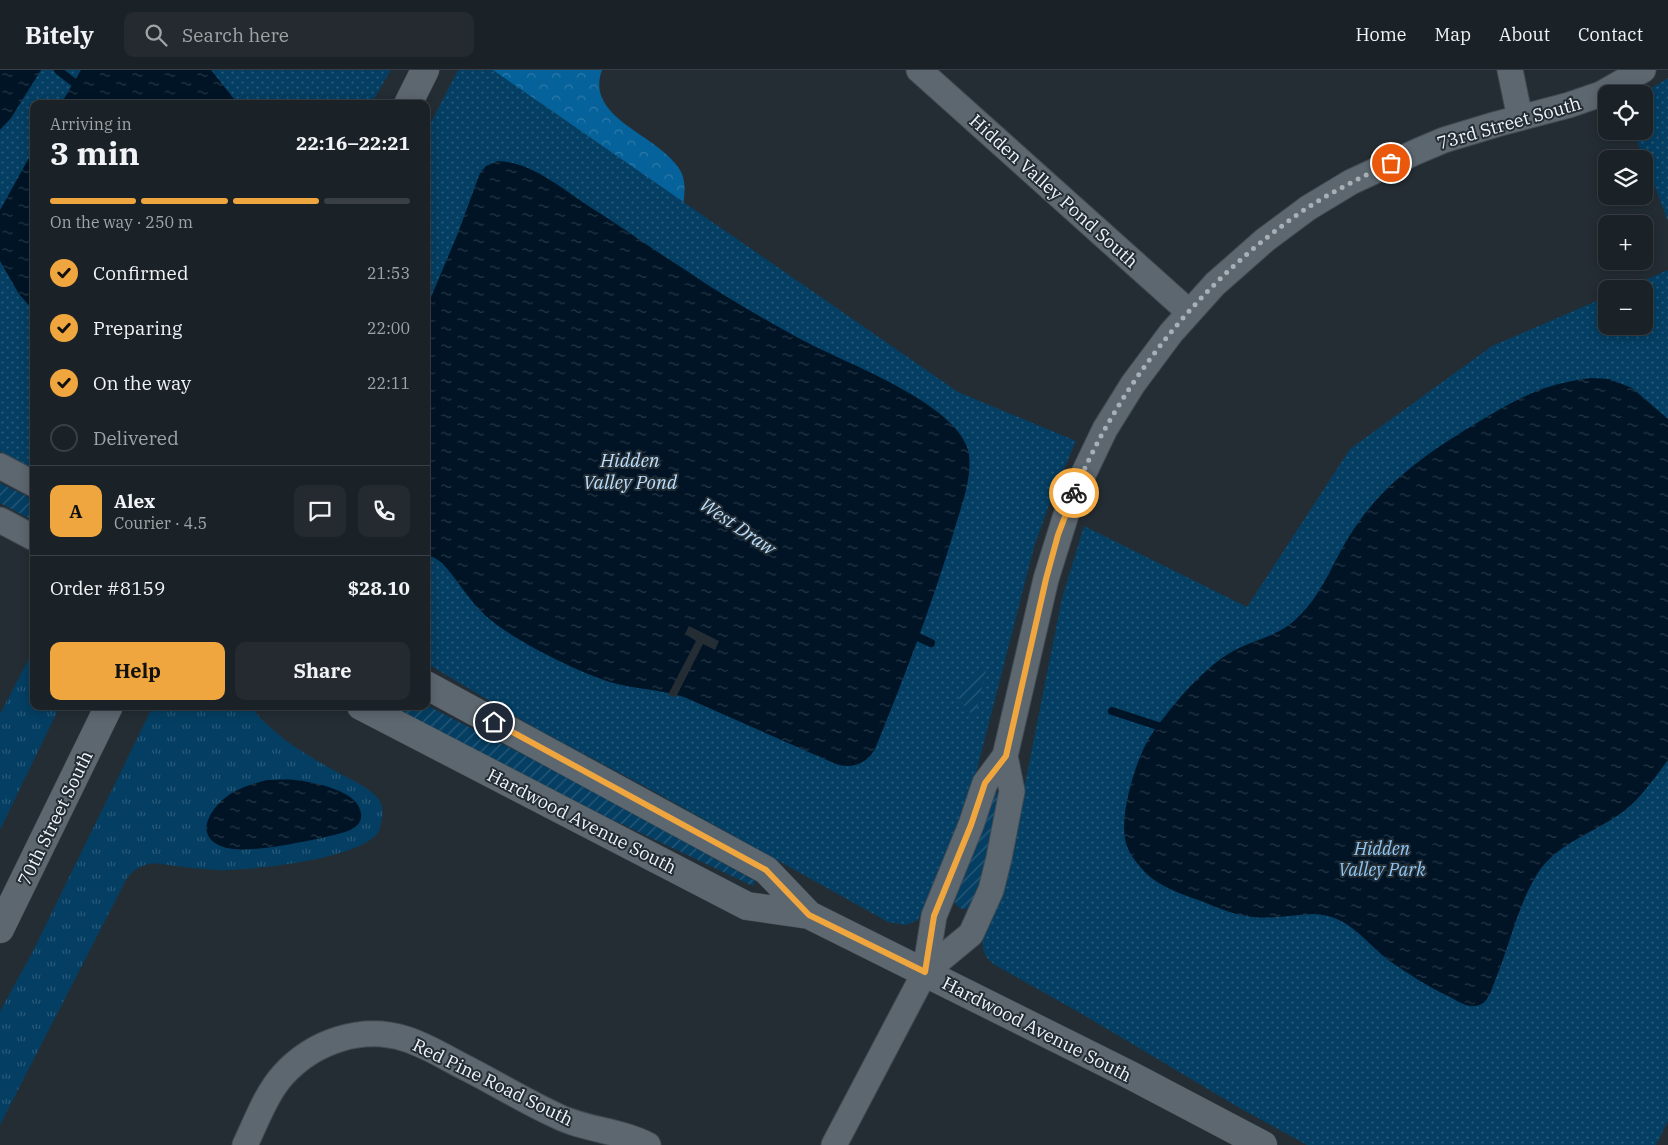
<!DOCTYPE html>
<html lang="en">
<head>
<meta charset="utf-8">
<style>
	body { margin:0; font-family:"IBM Plex Serif",serif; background:#242a2f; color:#f1f3f6; height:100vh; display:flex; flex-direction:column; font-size:19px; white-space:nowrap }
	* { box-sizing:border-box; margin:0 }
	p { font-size:16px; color:#a0a4a7 }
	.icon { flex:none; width:28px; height:28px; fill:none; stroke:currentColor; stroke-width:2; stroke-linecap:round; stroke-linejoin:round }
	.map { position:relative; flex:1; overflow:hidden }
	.side { position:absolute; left:30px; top:30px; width:400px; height:610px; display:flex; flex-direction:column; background:#1b2227; border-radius:10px; box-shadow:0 2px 12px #0003,0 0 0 1px #393f44 }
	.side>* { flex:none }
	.tools { position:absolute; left:1598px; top:15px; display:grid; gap:10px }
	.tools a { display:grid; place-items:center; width:55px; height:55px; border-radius:10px; background:#1b2227; box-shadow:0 2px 12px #0003,0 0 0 1px #393f44; font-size:25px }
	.pin { position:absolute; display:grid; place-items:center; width:42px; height:42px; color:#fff; margin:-21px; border:2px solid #fff; border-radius:50%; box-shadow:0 1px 5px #0007 }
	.courier { position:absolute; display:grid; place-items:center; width:50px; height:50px; margin:-25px; border:4px solid #f0a63f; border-radius:50%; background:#fff; color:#222; box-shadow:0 1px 6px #0007 }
	.headline em { font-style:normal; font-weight:700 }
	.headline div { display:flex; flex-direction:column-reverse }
	.headline { display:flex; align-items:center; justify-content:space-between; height:85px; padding:0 20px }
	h1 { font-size:32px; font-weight:700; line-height:38px }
	.bar { display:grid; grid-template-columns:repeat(4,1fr); gap:8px 5px; align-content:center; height:60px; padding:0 20px }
	.bar i { height:6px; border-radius:4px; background:#393f44 }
	.bar .active { background:#f0a63f }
	.bar p { grid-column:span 4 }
	.line { display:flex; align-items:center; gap:12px; padding:0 20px; border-top:1px solid #393f44 }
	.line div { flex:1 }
	.round { display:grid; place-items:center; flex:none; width:52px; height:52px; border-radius:10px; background:#242a2f }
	ol { padding:0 20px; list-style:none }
	li { display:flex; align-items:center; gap:15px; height:55px }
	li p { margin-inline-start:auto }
	li .icon { padding:5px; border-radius:50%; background:#f0a63f; color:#111; stroke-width:4 }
	li:last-child { color:#a0a4a7 }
	li i { width:28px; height:28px; border:2px solid #393f44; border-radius:50% }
	.primary-button { display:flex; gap:10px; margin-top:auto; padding:10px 20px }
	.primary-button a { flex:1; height:58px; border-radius:10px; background:#f0a63f; color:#111; font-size:20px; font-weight:700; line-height:58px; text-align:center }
	.primary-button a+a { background:#242a2f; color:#f1f3f6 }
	header { display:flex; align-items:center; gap:30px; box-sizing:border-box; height:70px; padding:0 25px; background:#1b2227; border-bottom:1px solid #393f44 }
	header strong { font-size:24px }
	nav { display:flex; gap:28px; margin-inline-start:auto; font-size:18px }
	.search { width:350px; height:45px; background:#242a2f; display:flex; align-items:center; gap:12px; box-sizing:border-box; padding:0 18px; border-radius:10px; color:#a0a4a7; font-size:19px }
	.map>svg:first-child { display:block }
	.grass { fill:url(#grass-tufts) }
	.forest { fill:url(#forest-crowns) }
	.park { fill:url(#park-dots) }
	.garden { fill:url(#garden-furrows) }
	.water { fill:url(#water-ripples) }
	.pier { fill:#242d34 }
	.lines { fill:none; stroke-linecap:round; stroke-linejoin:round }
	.stream { stroke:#001426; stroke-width:8 }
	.minor-casing { stroke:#434b51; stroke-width:27 }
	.tertiary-casing { stroke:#434b51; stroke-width:29 }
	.secondary-casing { stroke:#434b51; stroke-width:29 }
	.minor { stroke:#5d6770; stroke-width:25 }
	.tertiary { stroke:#5d6770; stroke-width:28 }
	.secondary { stroke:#5d6770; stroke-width:28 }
	.done { stroke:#a8afb5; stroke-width:5; stroke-dasharray:0 9 }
	.route { stroke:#f0a63f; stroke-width:6 }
	.labels { text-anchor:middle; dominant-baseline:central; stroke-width:4; stroke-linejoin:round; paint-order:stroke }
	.street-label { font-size:18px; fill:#eff5fa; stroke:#242d34 }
	.park-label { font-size:18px; font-style:italic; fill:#8fc7f5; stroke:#242d34 }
	.water-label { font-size:19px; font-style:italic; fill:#badffe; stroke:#242d34 }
</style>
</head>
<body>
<header>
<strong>Bitely</strong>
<div class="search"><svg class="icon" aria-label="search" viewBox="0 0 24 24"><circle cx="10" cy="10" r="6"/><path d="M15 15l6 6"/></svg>Search here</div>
<nav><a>Home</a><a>Map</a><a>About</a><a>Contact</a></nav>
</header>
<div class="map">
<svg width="1668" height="1075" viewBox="0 0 1668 1075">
	<defs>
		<pattern id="grass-tufts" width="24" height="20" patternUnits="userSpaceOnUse" patternTransform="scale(1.25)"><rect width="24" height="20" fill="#043e62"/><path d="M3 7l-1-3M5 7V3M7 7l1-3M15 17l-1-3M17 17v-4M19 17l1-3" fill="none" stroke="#295a79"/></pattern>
		<pattern id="forest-crowns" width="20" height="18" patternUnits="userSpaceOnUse" patternTransform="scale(1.25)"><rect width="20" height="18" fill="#06629a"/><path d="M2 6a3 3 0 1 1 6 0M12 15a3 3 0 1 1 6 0" fill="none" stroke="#2b79a9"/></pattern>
		<pattern id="park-dots" width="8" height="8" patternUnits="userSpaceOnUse" patternTransform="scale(1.25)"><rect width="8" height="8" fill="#043e62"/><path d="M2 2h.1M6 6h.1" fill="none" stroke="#295a79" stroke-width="1.8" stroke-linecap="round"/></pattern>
		<pattern id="garden-furrows" width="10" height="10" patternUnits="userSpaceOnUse" patternTransform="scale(1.25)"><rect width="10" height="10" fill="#043e62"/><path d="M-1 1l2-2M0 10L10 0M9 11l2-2" fill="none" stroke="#295a79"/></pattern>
		<pattern id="water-ripples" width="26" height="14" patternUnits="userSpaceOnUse" patternTransform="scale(1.25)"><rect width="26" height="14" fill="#001426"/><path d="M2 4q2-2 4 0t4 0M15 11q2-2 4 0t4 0" fill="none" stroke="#263746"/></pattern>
	</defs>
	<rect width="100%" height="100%" fill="#242d34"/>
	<!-- grass -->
	<path class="grass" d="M 34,579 L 34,636 L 60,636 L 0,760 L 0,644 Z
		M 153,636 L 250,636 C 275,667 303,683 337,702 C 350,709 366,716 376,726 C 385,735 383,746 380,758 C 372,789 246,801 217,800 C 200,799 184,797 168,795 C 161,794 155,793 149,794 C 139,796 133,801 127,808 L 0,1055 L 0,941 L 31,885 Z"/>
	<!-- forest -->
	<path class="forest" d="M 458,0 L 602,0 C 584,49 659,64 680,100 C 687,111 684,126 683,138 Z"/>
	<!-- park -->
	<path class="park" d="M 0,0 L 391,0 L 371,34 L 34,34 L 34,399 L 0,381 Z
		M 458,0 L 493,0 L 958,322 L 1076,371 L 1051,429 L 1034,477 L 973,715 L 939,806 L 918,850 L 906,855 L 888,852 L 646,717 L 537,659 L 426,593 L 426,62 Z
		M 1668,8 L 1668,151 L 1633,61 L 1644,61 L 1644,24 L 1642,24 Z
		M 1668,200 L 1668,1051 L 1656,1075 L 1307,1075 L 1238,1037 L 1082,944 L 995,895 C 983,887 981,878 984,865 L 1018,749 L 1062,528 L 1084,456 L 1247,537 L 1350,379 L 1492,276 L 1606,227 L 1606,256 L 1644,256 L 1644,219 L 1625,219 Z"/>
	<!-- garden -->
	<path class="garden" d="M 0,413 L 34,430 L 34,451 L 0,433 Z
		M 982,597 L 986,600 L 975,646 L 967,640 L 958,627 Z
		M 426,635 L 569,708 L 755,811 L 753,816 L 577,733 L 388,636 L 426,636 Z
		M 994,722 L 1001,724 C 994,760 987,804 971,837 C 962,842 954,837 954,827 Z"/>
	<!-- water -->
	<path class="water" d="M 0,0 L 41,0 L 11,48 L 0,60 Z
		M 81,0 L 211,0 L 238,34 L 61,34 Z
		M 34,79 L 34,241 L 19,224 L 0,191 L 0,140 Z
		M 498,91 C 531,92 561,118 587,135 C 622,157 655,181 690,203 C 713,219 737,233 761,247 C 778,257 796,267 814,276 C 854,296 956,335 968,380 C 974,405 961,436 954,461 C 932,535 904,608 875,679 C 866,694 852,699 836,694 L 684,627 C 662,620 639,619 617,614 C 581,604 514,571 486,546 C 469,531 458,510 442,493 L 435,488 L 426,484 L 426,239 L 458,163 L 480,103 L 486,96 Z
		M 1590,308 L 1609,309 L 1632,318 L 1668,349 L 1668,690 C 1655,707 1641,728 1624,741 C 1595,763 1555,773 1536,806 C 1517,838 1510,874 1496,908 C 1493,915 1491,923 1487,929 C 1484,933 1480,936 1474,936 C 1465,937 1455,929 1446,925 C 1427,916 1409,904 1391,892 C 1364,872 1350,845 1313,844 C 1294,845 1271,849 1253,847 C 1235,845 1218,838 1201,831 C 1179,823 1153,815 1139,795 C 1134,790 1129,782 1127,776 C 1117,751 1135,693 1148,670 C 1158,654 1172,637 1184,623 C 1199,607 1217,589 1237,579 C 1258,569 1280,565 1297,548 C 1324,524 1335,485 1356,456 C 1387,410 1433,379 1480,351 C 1498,340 1517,329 1537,321 C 1554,314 1572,311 1590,308 Z
		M 267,710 C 277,710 286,709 295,710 C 314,712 360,721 361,744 C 362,753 356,757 348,761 C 322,769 252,784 227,778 C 191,769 209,737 232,723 C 243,717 255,713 267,710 Z"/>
	<!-- pier -->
	<path class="pier" d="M 689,556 L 719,571 L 715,580 L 703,574 L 676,627 L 668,625 L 696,571 L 685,564 Z"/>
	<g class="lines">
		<!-- stream -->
		<path class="stream" d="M 58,0 L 82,19
			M 909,563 L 931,573
			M 1112,641 L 1158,656"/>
		<defs>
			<path id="minor" d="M 919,0 L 1189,242
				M 1510,0 L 1520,48
				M 0,396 L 34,414
				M 0,450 L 34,468
				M 925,902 L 971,864 L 991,820 L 999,788 L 1012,721 L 1005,686 L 1046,509 L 1070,432 L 1105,359 L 1133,314 L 1171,263 L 1215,214 L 1265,170 L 1308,138 L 1351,112 L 1418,81 L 1444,70 L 1497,54 L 1569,35 L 1601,24 L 1643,0
				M 245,1075 C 256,1052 266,1024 283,1005 C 314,971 362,955 406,969 C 428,976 448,989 468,999 C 497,1014 525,1031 555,1045 C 584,1060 619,1060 648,1075
				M 834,1075 L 925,902 L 934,846 L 971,755 L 985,713 L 1005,686"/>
			<path id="tertiary" d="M 426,615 L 766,800 L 809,845
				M 361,636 L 747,836 L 809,845 L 1132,1006 L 1263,1075"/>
			<path id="secondary" d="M 408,34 L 425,0
				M 0,859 L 109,636"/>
		</defs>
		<!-- minor casing -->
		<use href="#minor" class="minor-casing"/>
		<!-- tertiary casing -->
		<use href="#tertiary" class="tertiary-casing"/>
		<!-- secondary casing -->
		<use href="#secondary" class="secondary-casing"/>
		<!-- minor -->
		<use href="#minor" class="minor"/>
		<!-- tertiary -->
		<use href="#tertiary" class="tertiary"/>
		<!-- secondary -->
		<use href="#secondary" class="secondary"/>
	</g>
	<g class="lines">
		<!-- done -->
		<path class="done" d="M 1074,423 C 1121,309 1205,207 1307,138 C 1333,121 1362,107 1391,93"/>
		<!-- route -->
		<path class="route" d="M 494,652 L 766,800 L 809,845 L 925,902 L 934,846 L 971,755 L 985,713 L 1006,686 L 1046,509 L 1058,465 L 1074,423"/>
	</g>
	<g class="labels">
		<!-- street labels -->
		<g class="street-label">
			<text transform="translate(1509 53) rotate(-16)">73rd Street South</text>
			<text transform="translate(1054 121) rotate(42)">Hidden Valley Pond South</text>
			<text transform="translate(55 748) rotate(-64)">70th Street South</text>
			<text transform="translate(582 751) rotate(27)">Hardwood Avenue South</text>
			<text transform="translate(1037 959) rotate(27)">Hardwood Avenue South</text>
			<text transform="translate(493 1012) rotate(26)">Red Pine Road South</text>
		</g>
		<!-- park labels -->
		<g class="park-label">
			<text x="1382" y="778">Hidden<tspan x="1382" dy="21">Valley Park</tspan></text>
		</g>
		<!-- water labels -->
		<g class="water-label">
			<text x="630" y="390">Hidden<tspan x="630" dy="22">Valley Pond</tspan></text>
			<text transform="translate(738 456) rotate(34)">West Draw</text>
		</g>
	</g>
</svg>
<div class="tools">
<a><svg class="icon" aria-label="locate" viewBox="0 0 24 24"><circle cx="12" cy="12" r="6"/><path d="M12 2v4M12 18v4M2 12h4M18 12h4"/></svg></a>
<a><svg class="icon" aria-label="layers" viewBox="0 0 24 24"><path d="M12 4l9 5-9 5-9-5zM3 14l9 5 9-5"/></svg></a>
<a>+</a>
<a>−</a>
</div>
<div class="pin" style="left:1391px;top:93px;background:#ea580c"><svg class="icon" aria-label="bag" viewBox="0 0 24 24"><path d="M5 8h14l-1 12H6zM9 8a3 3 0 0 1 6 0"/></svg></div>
<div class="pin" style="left:494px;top:652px;background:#1f2937"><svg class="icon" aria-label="home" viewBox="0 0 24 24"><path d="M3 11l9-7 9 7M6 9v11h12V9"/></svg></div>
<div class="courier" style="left:1074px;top:423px"><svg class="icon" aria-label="bike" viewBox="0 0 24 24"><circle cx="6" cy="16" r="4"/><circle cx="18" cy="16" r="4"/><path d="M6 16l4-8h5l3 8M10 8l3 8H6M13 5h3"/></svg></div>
<section class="side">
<div class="headline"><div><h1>3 min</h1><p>Arriving in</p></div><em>22:16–22:21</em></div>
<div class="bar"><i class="active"></i><i class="active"></i><i class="active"></i><i></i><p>On the way · 250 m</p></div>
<ol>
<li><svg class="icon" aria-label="check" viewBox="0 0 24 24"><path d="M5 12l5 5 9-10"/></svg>Confirmed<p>21:53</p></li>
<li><svg class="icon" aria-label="check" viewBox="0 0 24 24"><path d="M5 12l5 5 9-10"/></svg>Preparing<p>22:00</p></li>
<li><svg class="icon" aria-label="check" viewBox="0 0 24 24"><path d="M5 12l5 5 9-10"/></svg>On the way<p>22:11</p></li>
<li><i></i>Delivered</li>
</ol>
<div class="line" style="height:90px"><b class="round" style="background:#f0a63f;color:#111">A</b><div><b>Alex</b><p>Courier · 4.5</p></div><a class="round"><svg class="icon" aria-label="chat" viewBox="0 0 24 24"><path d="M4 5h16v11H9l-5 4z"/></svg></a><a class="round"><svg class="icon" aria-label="phone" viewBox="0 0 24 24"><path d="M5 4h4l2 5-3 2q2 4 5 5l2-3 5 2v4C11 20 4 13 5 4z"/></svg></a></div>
<div class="line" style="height:65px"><div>Order #8159</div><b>$28.10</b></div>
<div class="primary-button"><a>Help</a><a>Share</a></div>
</section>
</div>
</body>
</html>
